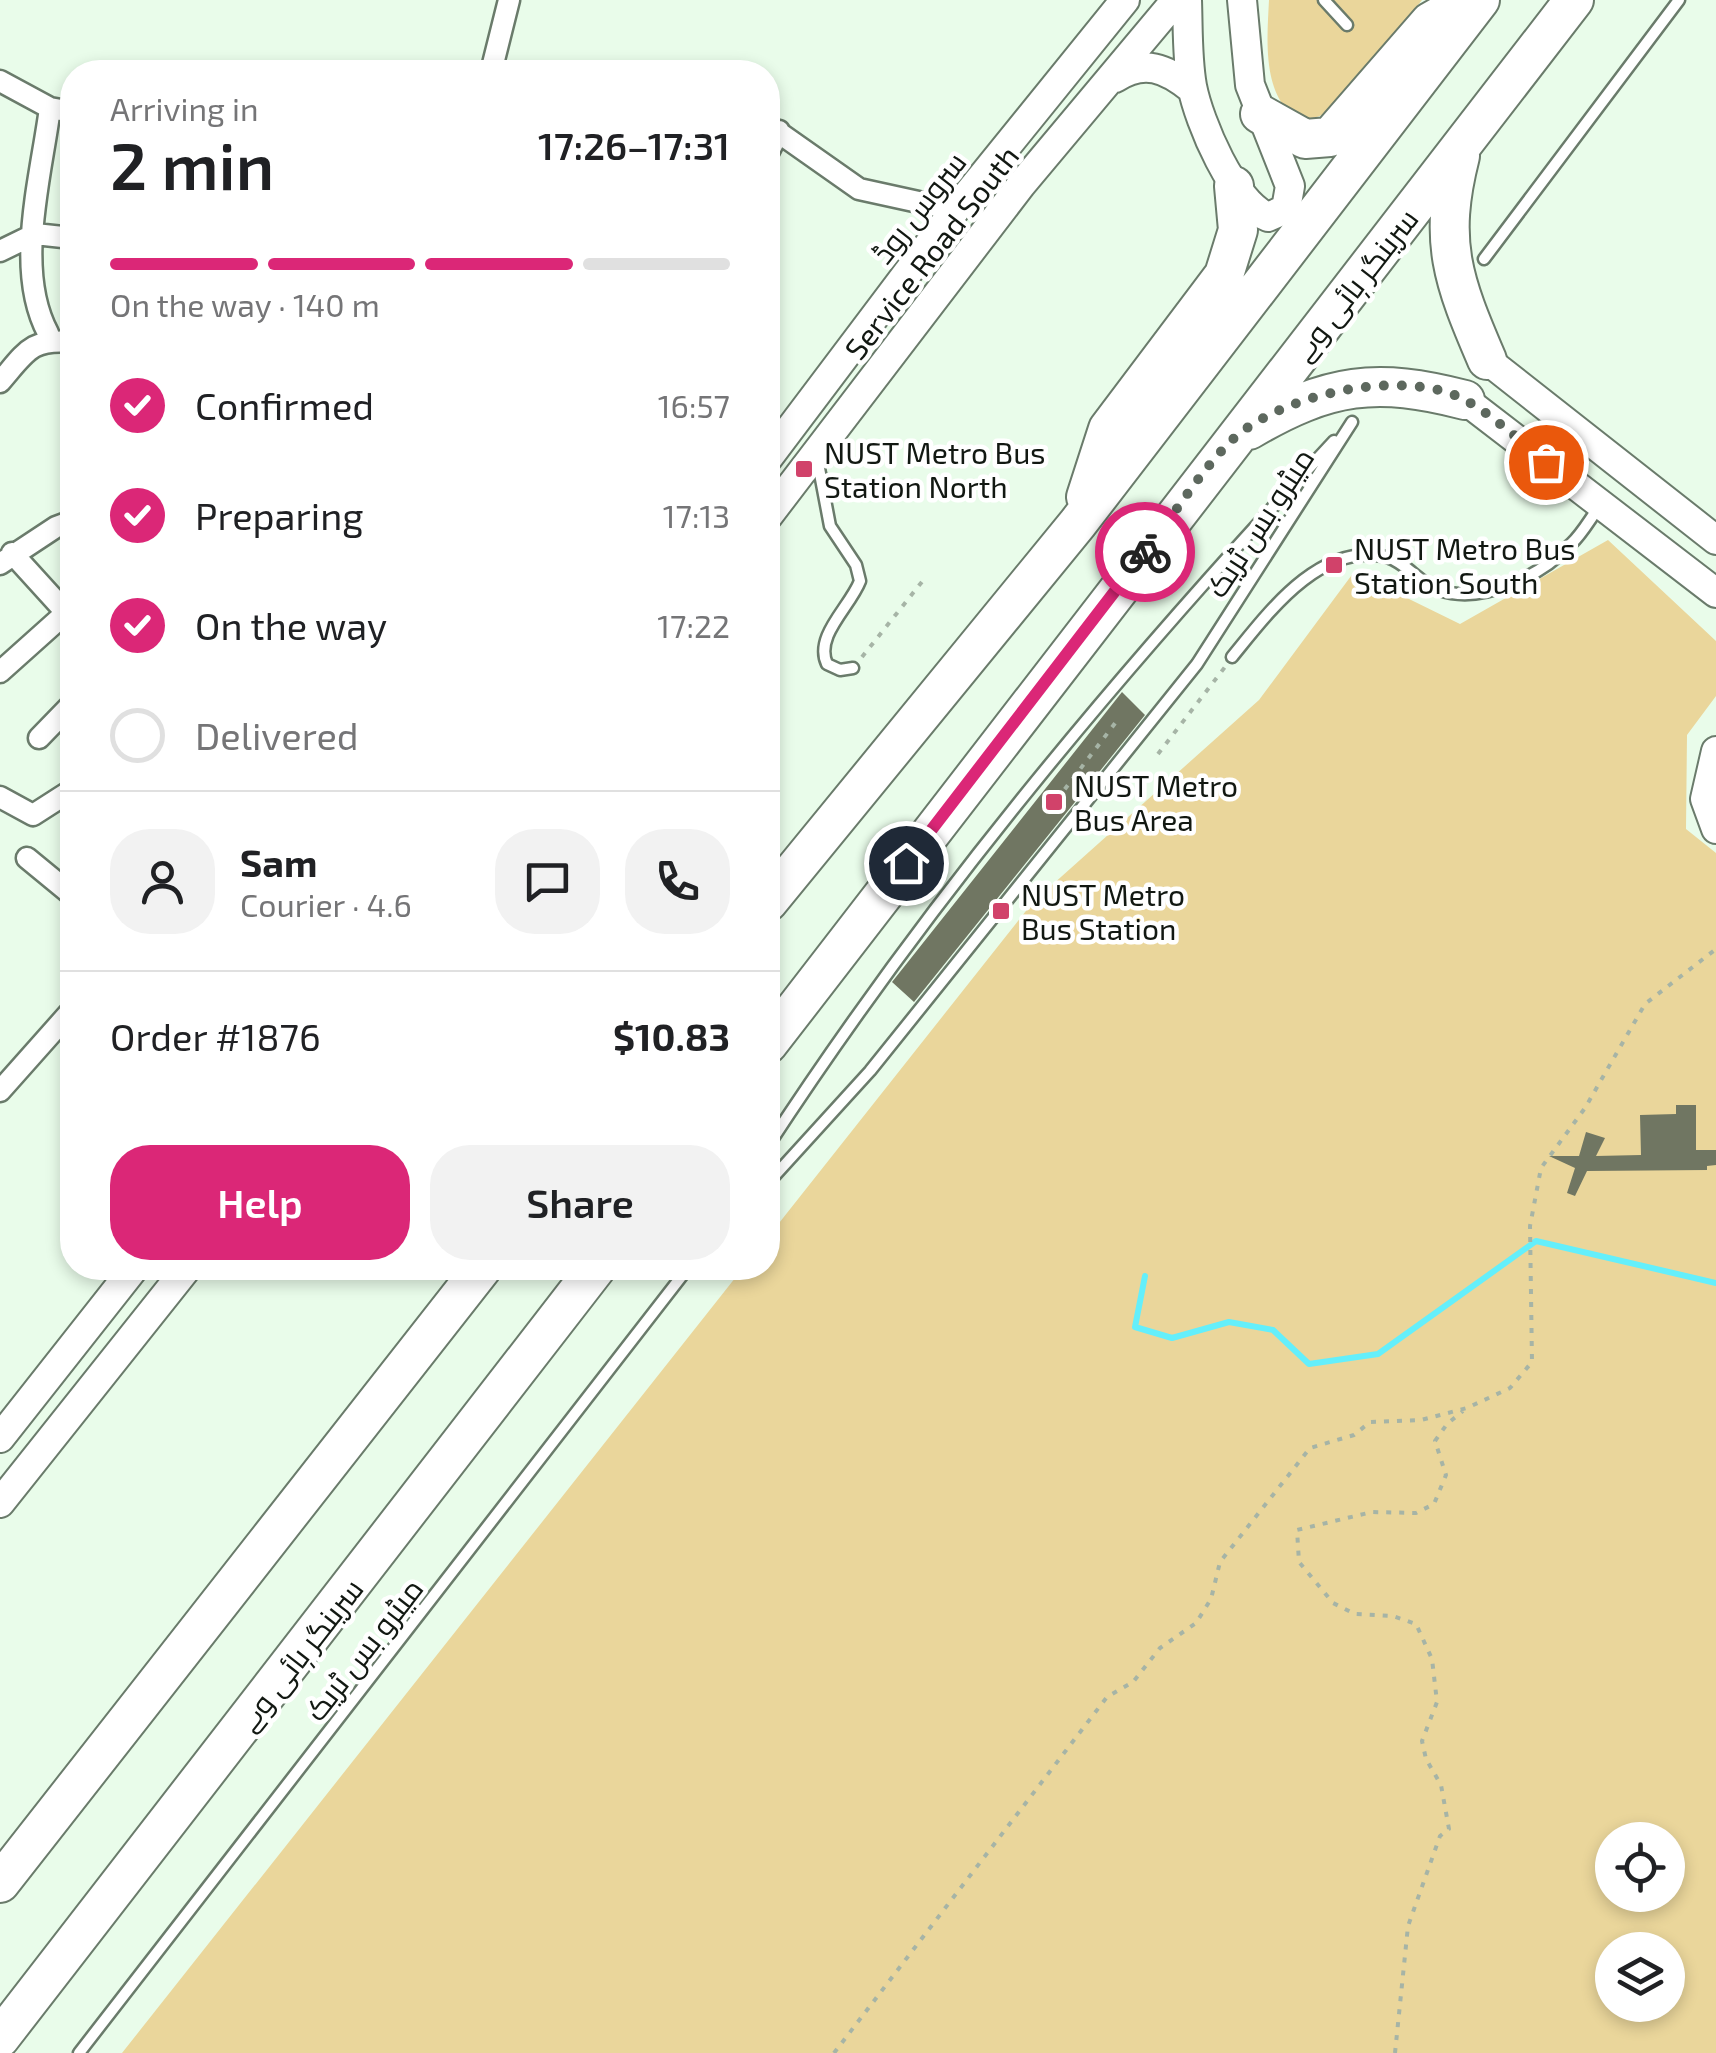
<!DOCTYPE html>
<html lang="en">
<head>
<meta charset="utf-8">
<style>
	body { margin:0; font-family:"Exo 2",Cairo,sans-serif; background:#f2f2f2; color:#202124; height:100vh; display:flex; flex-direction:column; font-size:38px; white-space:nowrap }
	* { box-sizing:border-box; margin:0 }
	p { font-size:32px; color:#757577 }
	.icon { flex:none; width:55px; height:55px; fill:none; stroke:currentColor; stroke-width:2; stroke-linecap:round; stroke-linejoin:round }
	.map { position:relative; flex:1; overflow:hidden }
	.details { position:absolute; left:60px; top:60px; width:720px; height:1220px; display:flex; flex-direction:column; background:#fff; border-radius:40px; box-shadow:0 5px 15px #0003 }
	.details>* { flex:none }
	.fabs { position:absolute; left:1595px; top:1822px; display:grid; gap:20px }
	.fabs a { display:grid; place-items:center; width:90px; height:90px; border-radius:50%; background:#fff; box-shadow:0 5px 15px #0003; font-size:50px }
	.pin { position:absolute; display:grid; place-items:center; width:85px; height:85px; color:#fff; margin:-42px; border:5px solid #fff; border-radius:50%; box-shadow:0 2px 10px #0007 }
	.courier { position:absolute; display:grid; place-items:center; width:100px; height:100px; margin:-50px; border:8px solid #db2777; border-radius:50%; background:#fff; color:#222; box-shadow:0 2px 12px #0007 }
	.summary em { font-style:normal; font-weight:600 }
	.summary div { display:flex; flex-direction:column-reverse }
	.summary { display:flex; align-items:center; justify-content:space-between; height:170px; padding:0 50px }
	h1 { font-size:65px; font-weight:600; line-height:75px }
	.bar { display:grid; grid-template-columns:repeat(4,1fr); gap:15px 10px; align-content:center; height:120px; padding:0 50px }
	.bar i { height:12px; border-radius:8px; background:#e0e0e0 }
	.bar .current { background:#db2777 }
	.bar p { grid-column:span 4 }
	.line { display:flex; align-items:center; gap:25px; padding:0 50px; border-top:2px solid #e0e0e0 }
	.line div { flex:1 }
	.round { display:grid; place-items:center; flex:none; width:105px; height:105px; border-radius:40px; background:#f2f2f2 }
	ol { padding:0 50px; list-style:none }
	li { display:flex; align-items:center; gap:30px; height:110px }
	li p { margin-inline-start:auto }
	li .icon { padding:10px; border-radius:50%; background:#db2777; color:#fff; stroke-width:4 }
	li:last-child { color:#757577 }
	li i { width:55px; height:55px; border:5px solid #e0e0e0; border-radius:50% }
	.primary-button { display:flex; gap:20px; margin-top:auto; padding:20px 50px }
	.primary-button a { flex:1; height:115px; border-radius:40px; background:#db2777; color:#fff; font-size:40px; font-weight:600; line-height:115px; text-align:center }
	.primary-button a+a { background:#f2f2f2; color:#202124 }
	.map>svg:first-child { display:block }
	.green { fill:#ead69b; fill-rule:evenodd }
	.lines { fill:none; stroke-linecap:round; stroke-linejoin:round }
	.stream { stroke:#64effb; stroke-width:6 }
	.building { fill:#707662 }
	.lane-casing { stroke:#6a7b6b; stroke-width:15 }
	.street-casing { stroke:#6a7b6b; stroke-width:25 }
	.secondary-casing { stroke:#6a7b6b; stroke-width:32 }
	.highway-casing { stroke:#6a7b6b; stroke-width:42 }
	.path { stroke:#a6b4a6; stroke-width:4; stroke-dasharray:5 8; stroke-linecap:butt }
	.lane { stroke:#fff; stroke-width:10 }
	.street { stroke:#fff; stroke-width:20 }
	.secondary { stroke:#fff; stroke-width:28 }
	.highway { stroke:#fff; stroke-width:38 }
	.done { stroke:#5d685e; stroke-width:10; stroke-dasharray:0 18 }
	.route { stroke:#db2777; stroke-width:12 }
	.poi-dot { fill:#d1426a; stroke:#fff; stroke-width:4 }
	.labels { text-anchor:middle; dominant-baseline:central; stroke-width:9; stroke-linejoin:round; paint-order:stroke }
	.street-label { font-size:30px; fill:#121812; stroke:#fff }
	.poi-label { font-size:30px; fill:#121812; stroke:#fff; text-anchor:start }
</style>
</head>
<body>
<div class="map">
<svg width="1716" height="2053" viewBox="0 0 1716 2053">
	<rect width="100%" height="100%" fill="#e9fcea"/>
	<!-- green -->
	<path class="green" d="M 1269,0 L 1422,0 L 1336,110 L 1303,122 C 1261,100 1267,41 1269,0 Z
		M 1608,540 L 1716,641 L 1716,696 L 1687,735 L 1686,829 L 1716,853 L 1716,2053 L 122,2053 L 743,1268 L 768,1268 L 768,1237 L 1033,902 L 1259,700 L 1354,572 L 1460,624 ZM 1612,1840 L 1668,1840 L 1668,1895 L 1612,1895 ZM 1612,1950 L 1668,1950 L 1668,2005 L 1612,2005 Z"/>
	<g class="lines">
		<!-- stream -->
		<path class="stream" d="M 1145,1276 L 1135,1327 L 1172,1338 L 1229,1322 L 1273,1330 L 1309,1364 L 1378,1354 L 1536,1241 L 1716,1283"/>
	</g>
	<!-- building -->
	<path class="building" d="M 1122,692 L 1145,715 L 914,1002 L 892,982 Z
		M 1676,1105 L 1696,1105 L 1696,1150 L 1716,1150 L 1716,1165 L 1707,1166 L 1707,1170 L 1587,1171 L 1575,1196 L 1567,1193 L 1575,1168 L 1549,1156 L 1579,1156 L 1586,1132 L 1605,1138 L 1596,1156 L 1641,1155 L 1640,1115 L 1676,1114 Z"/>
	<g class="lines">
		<defs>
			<path id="lane" d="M 1324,0 L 1347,25
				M 1484,259 L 1679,0
				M 818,463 L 830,526 L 856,565 L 860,581 C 850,607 814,636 827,664 L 840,670 L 853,668
				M 1232,657 C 1268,613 1320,541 1387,557 C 1407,563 1420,584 1439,590 C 1482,605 1541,576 1571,544 C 1582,534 1590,519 1599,507
				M 768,1146 C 933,893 1128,662 1334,441
				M 768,1183 L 870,1071 L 1197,664 L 1352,422
				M 79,2053 L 688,1268"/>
			<path id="street" d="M 491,72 L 509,0
				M 0,81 L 50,108 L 72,112
				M 768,125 L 859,189 L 955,210
				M 768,153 L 779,131
				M 0,251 L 35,234 L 72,238
				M 48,333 C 14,270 41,177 50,108
				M 0,382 C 26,352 31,338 72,342
				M 12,553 L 72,619
				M 0,564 L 56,527 L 72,521
				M 0,672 L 67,612
				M 39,738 L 72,704
				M 0,797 L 33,815 L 72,790
				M 27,858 L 72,895
				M 0,1091 L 72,1010"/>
			<path id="secondary" d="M 1187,0 C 1188,29 1187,58 1192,86 C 1199,122 1233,203 1268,217 L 1286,209 L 1290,186 L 1250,85 L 1242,0
				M 1115,78 C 1144,59 1166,68 1192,89
				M 1487,360 L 1716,540
				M 1465,400 L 1716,593
				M 768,458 L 955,210 L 1125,0
				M 768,516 L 1021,185 L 1176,0
				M 1716,751 L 1705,799 L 1716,829
				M 0,1438 L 134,1268
				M 0,1503 L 187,1268"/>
			<path id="highway" d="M 1260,114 L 1305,139 L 1330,137 L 1430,22 L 1468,0
				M 1460,156 C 1438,242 1453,281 1487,360
				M 1249,430 C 1329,383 1376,377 1465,400
				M 1086,497 L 1108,429 L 1224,275 L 1238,230 L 1234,186
				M 768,902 L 1078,523 L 1480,0
				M 768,1044 L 1574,0
				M 0,1883 L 482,1268
				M 0,2038 L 596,1268"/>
		</defs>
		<!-- lane casing -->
		<use href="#lane" class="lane-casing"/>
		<!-- street casing -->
		<use href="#street" class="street-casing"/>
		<!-- secondary casing -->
		<use href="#secondary" class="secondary-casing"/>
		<!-- highway casing -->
		<use href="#highway" class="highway-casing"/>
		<!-- path -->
		<path class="path" d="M 862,657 L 925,578
			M 1158,754 L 1225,667
			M 1049,810 L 1116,722
			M 834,2053 L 1107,1697 L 1133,1682 L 1160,1648 L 1196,1623 L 1211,1599 L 1220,1562 L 1310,1448 L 1354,1435 L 1370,1422 L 1421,1420 L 1467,1408 L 1510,1388 L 1532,1362 L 1530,1226 L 1541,1168 L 1585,1108 L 1645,1004 L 1716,949
			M 1395,2053 L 1408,1926 L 1440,1836 L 1449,1829 L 1441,1785 L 1426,1759 L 1422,1741 L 1437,1702 L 1432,1659 L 1416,1624 L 1393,1616 L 1355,1614 L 1333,1603 L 1299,1562 L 1297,1530 L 1372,1512 L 1416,1513 L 1434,1504 L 1446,1475 L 1435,1441 L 1447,1424 L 1463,1411"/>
		<!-- lane -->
		<use href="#lane" class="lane"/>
		<!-- street -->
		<use href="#street" class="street"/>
		<!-- secondary -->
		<use href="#secondary" class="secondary"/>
		<!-- highway -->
		<use href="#highway" class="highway"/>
	</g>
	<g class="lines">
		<!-- done -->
		<path class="done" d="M 1145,552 C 1173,517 1198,474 1230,442 C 1278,394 1406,366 1467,401 C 1495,417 1521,442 1546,462"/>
		<!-- route -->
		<path class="route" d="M 906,863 L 1145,552"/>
	</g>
	<!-- markers -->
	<g class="poi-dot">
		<rect x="794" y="459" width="20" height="20" rx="5"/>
		<rect x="1324" y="555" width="20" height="20" rx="5"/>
		<rect x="1044" y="792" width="20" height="20" rx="5"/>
		<rect x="991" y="901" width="20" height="20" rx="5"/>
	</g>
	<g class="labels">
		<!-- street labels -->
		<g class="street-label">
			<text transform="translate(918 207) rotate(-52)">سروس روڈ</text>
			<text transform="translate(931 252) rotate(-52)">Service Road South</text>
			<text transform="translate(1354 284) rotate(-52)">سرینگر ہائی وے</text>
			<text transform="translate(1259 522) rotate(-57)">میٹرو بس ٹریک</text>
			<text transform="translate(363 1649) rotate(-52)">میٹرو بس ٹریک</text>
			<text transform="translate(299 1654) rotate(-52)">سرینگر ہائی وے</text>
		</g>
		<!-- poi labels -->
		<g class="poi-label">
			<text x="824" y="452">NUST Metro Bus<tspan x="824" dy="34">Station North</tspan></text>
			<text x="1354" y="548">NUST Metro Bus<tspan x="1354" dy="34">Station South</tspan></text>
			<text x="1074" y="785">NUST Metro<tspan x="1074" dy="34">Bus Area</tspan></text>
			<text x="1021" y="894">NUST Metro<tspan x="1021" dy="34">Bus Station</tspan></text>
		</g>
	</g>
</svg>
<div class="fabs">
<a><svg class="icon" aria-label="locate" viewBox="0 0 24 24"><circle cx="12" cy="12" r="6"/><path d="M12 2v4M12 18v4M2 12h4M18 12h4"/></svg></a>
<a><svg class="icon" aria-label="layers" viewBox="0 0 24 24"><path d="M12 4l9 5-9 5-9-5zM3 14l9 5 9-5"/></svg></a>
</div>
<div class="pin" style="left:1546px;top:462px;background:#ea580c"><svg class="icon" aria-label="bag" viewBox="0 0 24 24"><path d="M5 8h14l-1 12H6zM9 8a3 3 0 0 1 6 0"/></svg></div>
<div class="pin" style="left:906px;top:863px;background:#1f2937"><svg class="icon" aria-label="home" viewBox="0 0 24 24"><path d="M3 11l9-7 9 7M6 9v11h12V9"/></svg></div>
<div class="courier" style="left:1145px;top:552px"><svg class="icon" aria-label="bike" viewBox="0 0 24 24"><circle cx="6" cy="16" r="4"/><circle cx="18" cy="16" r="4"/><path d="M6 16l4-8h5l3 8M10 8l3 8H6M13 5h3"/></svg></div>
<section class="details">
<div class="summary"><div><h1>2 min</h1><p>Arriving in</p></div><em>17:26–17:31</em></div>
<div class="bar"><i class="current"></i><i class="current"></i><i class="current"></i><i></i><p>On the way · 140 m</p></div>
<ol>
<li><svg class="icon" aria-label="check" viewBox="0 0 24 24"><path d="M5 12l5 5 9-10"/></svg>Confirmed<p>16:57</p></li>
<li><svg class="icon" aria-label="check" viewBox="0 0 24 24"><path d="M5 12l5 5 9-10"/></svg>Preparing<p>17:13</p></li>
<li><svg class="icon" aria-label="check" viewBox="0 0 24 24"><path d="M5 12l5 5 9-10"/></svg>On the way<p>17:22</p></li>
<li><i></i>Delivered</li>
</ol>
<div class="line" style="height:180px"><a class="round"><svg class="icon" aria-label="person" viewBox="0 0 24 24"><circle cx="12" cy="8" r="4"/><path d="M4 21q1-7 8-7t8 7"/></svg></a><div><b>Sam</b><p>Courier · 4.6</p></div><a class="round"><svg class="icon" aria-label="chat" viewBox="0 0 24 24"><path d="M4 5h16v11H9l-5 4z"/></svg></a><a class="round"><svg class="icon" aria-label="phone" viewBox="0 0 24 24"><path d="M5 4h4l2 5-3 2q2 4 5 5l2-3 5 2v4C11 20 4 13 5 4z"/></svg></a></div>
<div class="line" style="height:130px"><div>Order #1876</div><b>$10.83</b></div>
<div class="primary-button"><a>Help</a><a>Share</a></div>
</section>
</div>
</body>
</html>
